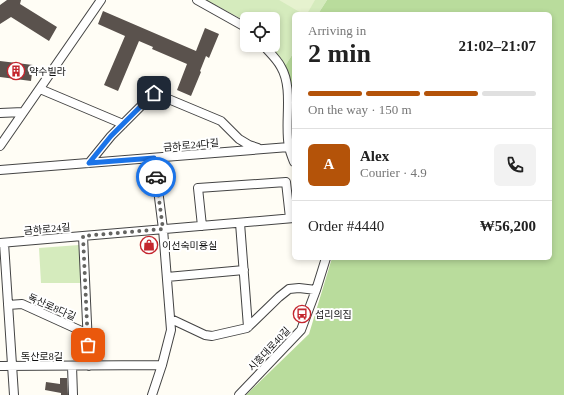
<!DOCTYPE html>
<html lang="en">
<head>
<meta charset="utf-8">
<style>
	body { margin:0; font-family:"Times New Roman","Noto Sans KR",serif; background:#f2f2f2; color:#222; height:100vh; display:flex; flex-direction:column; font-size:15px; white-space:nowrap }
	* { box-sizing:border-box; margin:0 }
	p { font-size:13px; color:#767676 }
	.icon { flex:none; width:22px; height:22px; fill:none; stroke:currentColor; stroke-width:2; stroke-linecap:round; stroke-linejoin:round }
	.map { position:relative; flex:1; overflow:hidden }
	.panel { position:absolute; left:292px; top:12px; width:260px; height:248px; display:flex; flex-direction:column; background:#fff; border-radius:6px; box-shadow:0 2px 6px #0003 }
	.panel>* { flex:none }
	.buttons { position:absolute; left:240px; top:12px; display:grid; gap:8px }
	.buttons a { display:grid; place-items:center; width:40px; height:40px; border-radius:6px; background:#fff; box-shadow:0 2px 6px #0003; font-size:20px }
	.pin { position:absolute; display:grid; place-items:center; width:34px; height:34px; color:#fff; margin:-17px; border-radius:8px; box-shadow:0 2px 6px #0006 }
	.courier { position:absolute; display:grid; place-items:center; width:40px; height:40px; margin:-20px; border:3px solid #1a73e8; border-radius:50%; background:#fff; color:#222; box-shadow:0 1px 5px #0007 }
	.head em { font-style:normal; font-weight:600 }
	.head div { display:flex; flex-direction:column-reverse }
	.head { display:flex; align-items:center; justify-content:space-between; height:68px; padding:0 16px }
	h1 { font-size:26px; font-weight:600; line-height:30px }
	.bar { display:grid; grid-template-columns:repeat(4,1fr); gap:6px 4px; align-content:center; height:48px; padding:0 16px }
	.bar i { height:5px; border-radius:3px; background:#e0e0e0 }
	.bar .current { background:#b45309 }
	.bar p { grid-column:span 4 }
	.line { display:flex; align-items:center; gap:10px; padding:0 16px; border-top:1px solid #e0e0e0 }
	.line div { flex:1 }
	.round { display:grid; place-items:center; flex:none; width:42px; height:42px; border-radius:6px; background:#f2f2f2 }
	.map>svg:first-child { display:block }
	.green { fill:#d5ebbd }
	.forest { fill:#b9dc9c }
	.pitch { fill:#e6f2cf }
	.building { fill:#5a524d }
	.lines { fill:none; stroke-linecap:round; stroke-linejoin:round }
	.minor-casing { stroke:#444; stroke-width:10 }
	.minor { stroke:#fff; stroke-width:8 }
	.done { stroke:#646461; stroke-width:4; stroke-dasharray:0 7.2 }
	.route { stroke:#1a73e8; stroke-width:5 }
	.labels { text-anchor:middle; dominant-baseline:central; stroke-width:4; stroke-linejoin:round; paint-order:stroke }
	.poi-label { font-size:10px; fill:#111; stroke:#fff; text-anchor:start }
	.street-label { font-size:10px; fill:#111; stroke:#fff }
</style>
</head>
<body>
<div class="map">
<svg width="564" height="395" viewBox="0 0 564 395">
	<rect width="100%" height="100%" fill="#fffdf5"/>
	<!-- green -->
	<path class="green" d="M 206,0 L 327,0 L 318,14 L 294,14 L 294,52 L 285,66 L 268,45 L 273,45 L 273,19 L 247,19 L 247,22 Z
		M 79,245 L 81,283 L 41,283 L 39,248 Z"/>
	<!-- forest -->
	<path class="forest" d="M 327,0 L 564,0 L 564,395 L 246,395 L 309,334 L 332,258 L 550,258 L 550,14 L 318,14 Z
		M 294,52 L 294,122 L 291,85 L 285,66 Z"/>
	<!-- pitch -->
	<path class="pitch" d="M 279,0 L 315,0 L 307,14 L 303,14 Z"/>
	<!-- building -->
	<path class="building" d="M 7,0 L 21,0 L 20,4 L 57,27 L 49,41 L 11,17 L 0,24 L 0,5 Z
		M 103,11 L 196,51 L 205,28 L 219,34 L 209,58 L 206,56 L 200,71 L 201,72 L 191,96 L 177,90 L 187,64 L 152,49 L 153,47 L 139,41 L 118,91 L 104,85 L 125,36 L 98,24 Z
		M 0,61 L 33,65 L 31,81 L 0,77 Z
		M 60,378 L 67,378 L 68,395 L 61,395 L 61,393 L 45,390 L 46,382 L 60,384 Z"/>
	<g class="lines">
		<defs>
			<path id="minor" d="M 197,0 L 247,28
				M 263,45 C 269,52 277,59 281,67 C 294,89 284,123 289,147 C 290,152 292,157 294,162
				M 40,89 L 123,124
				M 0,113 L 23,112
				M 0,146 L 101,0
				M 89,163 L 111,136 L 154,93 L 221,121 L 239,139 L 249,145 L 258,148
				M 0,170 L 289,147
				M 240,223 L 248,327
				M 202,226 L 198,188 L 286,182 L 290,218
				M 83,236 L 89,366
				M 0,243 L 294,218
				M 4,243 L 14,395
				M 167,277 L 244,270
				M 8,305 L 22,304 L 88,334
				M 171,319 L 205,335 L 212,336 L 247,328 L 279,297 L 289,289 L 299,288 L 316,290
				M 0,366 L 162,365
				M 72,366 L 73,395
				M 152,395 L 162,365 L 171,330 L 163,229 L 154,158
				M 239,395 L 301,330 L 316,290 L 326,258"/>
		</defs>
		<!-- minor casing -->
		<use href="#minor" class="minor-casing"/>
		<!-- minor -->
		<use href="#minor" class="minor"/>
	</g>
	<g class="lines">
		<!-- done -->
		<path class="done" d="M 88,345 L 83,236 L 163,229 L 156,177"/>
		<!-- route -->
		<path class="route" d="M 154,93 L 111,136 L 89,163 L 154,158 L 156,177"/>
	</g>
	<!-- icons -->
	<defs>
		<symbol id="building-ring" viewBox="-11 -11 22 22"><circle r="9.5" fill="#fff" stroke="#c4262e" stroke-width="1.5"/><path d="M-4-6H4V6H1V3H-1V6H-4ZM-2.5-4.3h1.7v1.8h-1.7ZM.8-4.3h1.7v1.8H.8ZM-2.5-1h1.7V.8h-1.7ZM.8-1h1.7V.8H.8Z" fill="#c4262e"/></symbol>
		<symbol id="shop-ring" viewBox="-11 -11 22 22"><circle r="9.5" fill="#fff" stroke="#c4262e" stroke-width="1.5"/><path d="M-5-2.5h2.3a2.7 3.5 0 0 1 5.4 0H5L5.5 6h-11ZM-1.5-2.5h3a1.5 2.3 0 0 0-3 0Z" fill="#c4262e"/></symbol>
		<symbol id="bus-ring" viewBox="-11 -11 22 22"><circle r="9.5" fill="#fff" stroke="#c4262e" stroke-width="1.5"/><path d="M-5-6H5V4H4V6H2V4H-2V6H-4V4H-5ZM-3.5-4V0h7V-4ZM-3.5 1.2v1.5H-2V1.2ZM2 1.2v1.5H3.5V1.2Z" fill="#c4262e"/></symbol>
	</defs>
	<g fill-rule="evenodd">
		<use href="#building-ring" x="6" y="61" width="20" height="20"/>
		<use href="#shop-ring" x="139" y="235" width="20" height="20"/>
		<use href="#bus-ring" x="292" y="304" width="20" height="20"/>
	</g>
	<g class="labels">
		<!-- poi labels -->
		<g class="poi-label">
			<text x="29" y="71">약수빌라</text>
			<text x="162" y="245">이선숙미용실</text>
			<text x="315" y="314">섭리의집</text>
		</g>
		<!-- street labels -->
		<g class="street-label">
			<text transform="translate(191 145) rotate(-5)">금하로24다길</text>
			<text transform="translate(47 229) rotate(-5)">금하로24길</text>
			<text transform="translate(52 307) rotate(24)">독산로8다길</text>
			<text transform="translate(269 349) rotate(-47)">시흥대로40길</text>
			<text x="42" y="356">독산로8길</text>
		</g>
	</g>
</svg>
<div class="buttons">
<a><svg class="icon" aria-label="locate" viewBox="0 0 24 24"><circle cx="12" cy="12" r="6"/><path d="M12 2v4M12 18v4M2 12h4M18 12h4"/></svg></a>
</div>
<div class="pin" style="left:88px;top:345px;background:#ea580c"><svg class="icon" aria-label="bag" viewBox="0 0 24 24"><path d="M5 8h14l-1 12H6zM9 8a3 3 0 0 1 6 0"/></svg></div>
<div class="pin" style="left:154px;top:93px;background:#1f2937"><svg class="icon" aria-label="home" viewBox="0 0 24 24"><path d="M3 11l9-7 9 7M6 9v11h12V9"/></svg></div>
<div class="courier" style="left:156px;top:177px"><svg class="icon" aria-label="car" viewBox="0 0 24 24"><path d="M5 17H2v-5l4-1 3-4h7l3 4 3 1v5h-3M9 17h6M6 11h13"/><circle cx="7" cy="17" r="2"/><circle cx="17" cy="17" r="2"/></svg></div>
<section class="panel">
<div class="head"><div><h1>2 min</h1><p>Arriving in</p></div><em>21:02–21:07</em></div>
<div class="bar"><i class="current"></i><i class="current"></i><i class="current"></i><i></i><p>On the way · 150 m</p></div>
<div class="line" style="height:72px"><b class="round" style="background:#b45309;color:#fff">A</b><div><b>Alex</b><p>Courier · 4.9</p></div><a class="round"><svg class="icon" aria-label="phone" viewBox="0 0 24 24"><path d="M5 4h4l2 5-3 2q2 4 5 5l2-3 5 2v4C11 20 4 13 5 4z"/></svg></a></div>
<div class="line" style="height:52px"><div>Order #4440</div><b>₩56,200</b></div>
</section>
</div>
</body>
</html>
